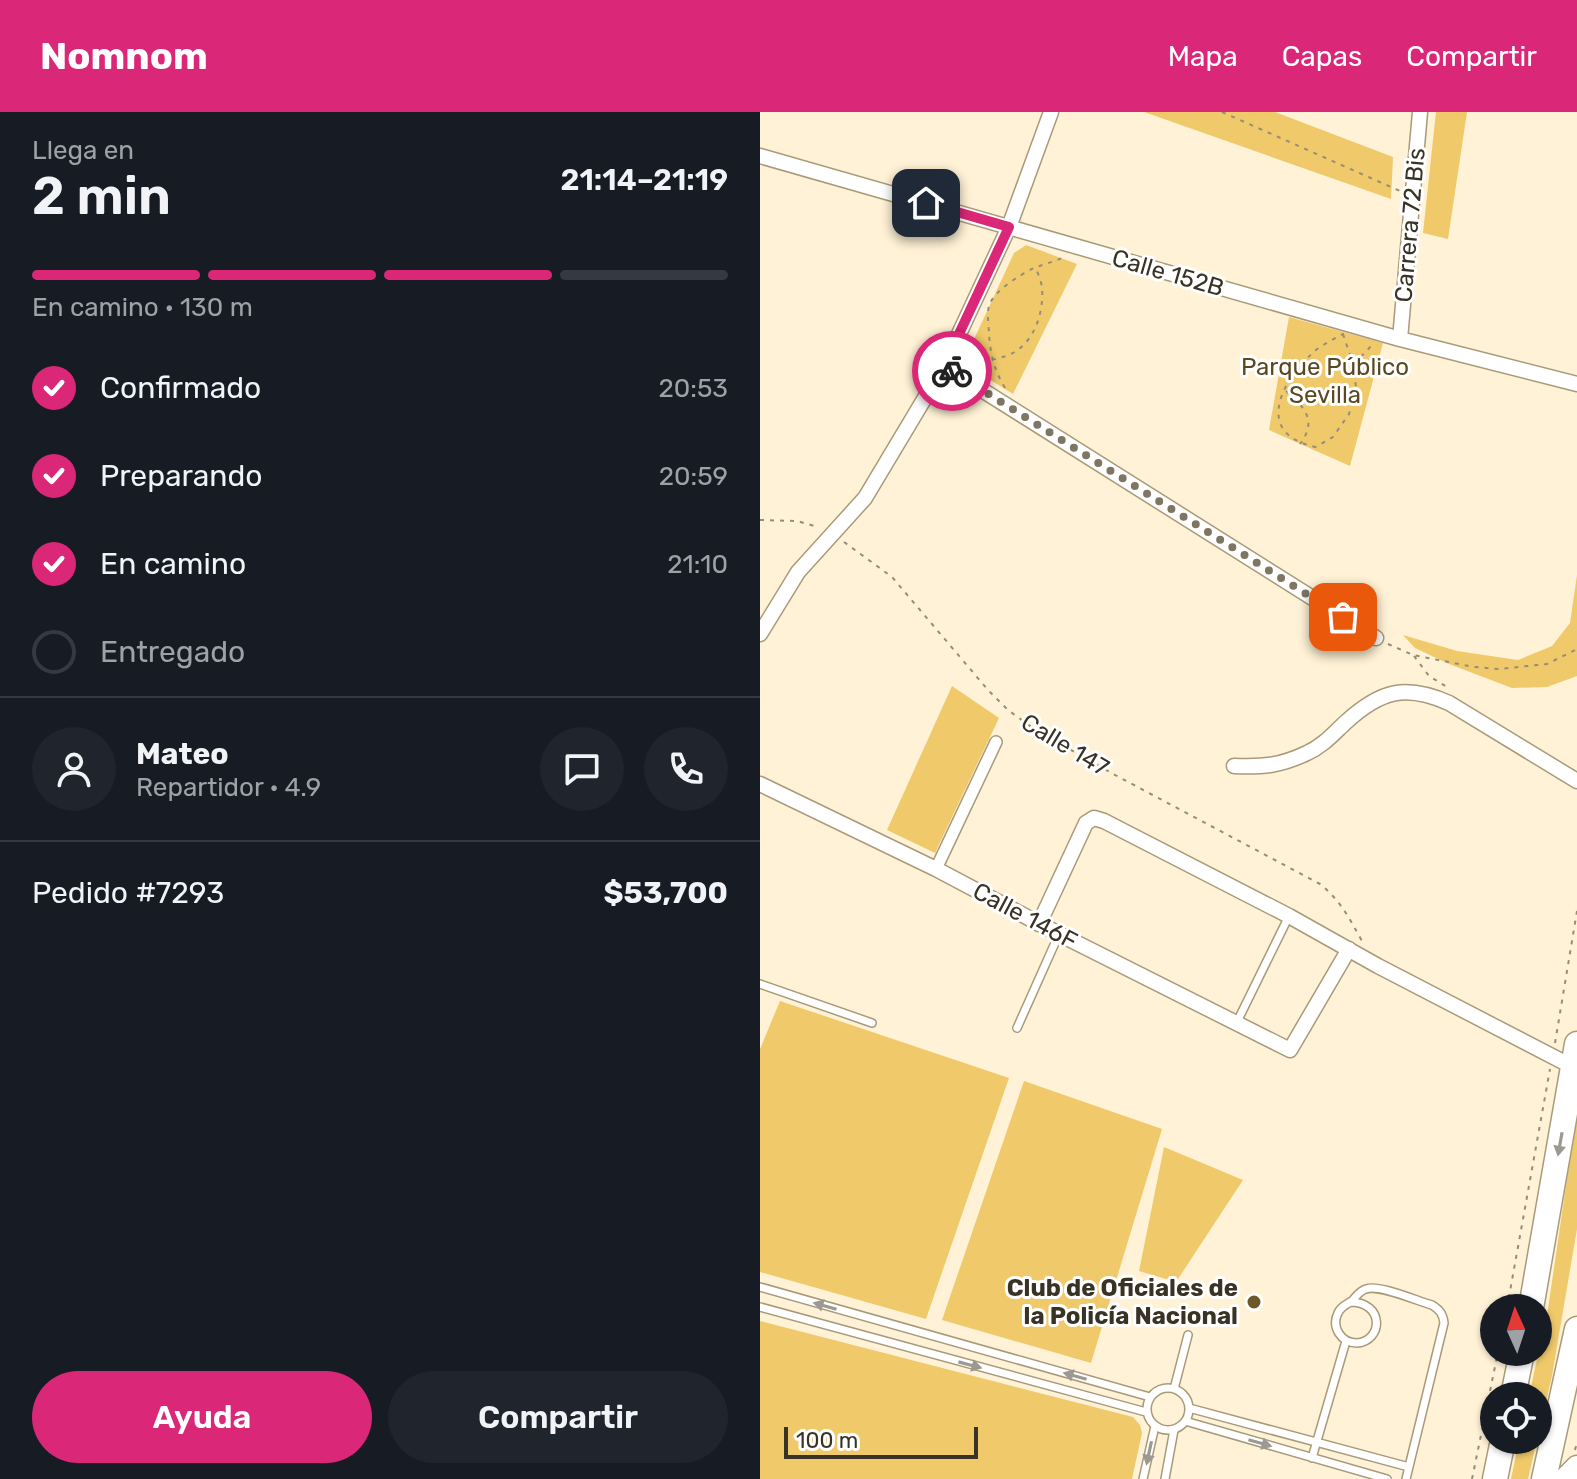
<!DOCTYPE html>
<html lang="es">
<head>
<meta charset="utf-8">
<style>
	body { margin:0; font-family:Rubik,sans-serif; background:#20242c; color:#f1f3f6; height:100vh; display:flex; flex-direction:column; font-size:30px; white-space:nowrap }
	* { box-sizing:border-box; margin:0 }
	p { font-size:26px; color:#9ea1a6 }
	.icon { flex:none; width:44px; height:44px; fill:none; stroke:currentColor; stroke-width:2; stroke-linecap:round; stroke-linejoin:round }
	.map { position:relative; flex:1; overflow:hidden }
	.panel { display:flex; flex-direction:column; background:#171b24; width:760px }
	.panel>* { flex:none }
	.needle { width:52px; rotate:357deg }
	.tools { position:absolute; left:720px; top:1182px; display:grid; gap:16px }
	.tools a { display:grid; place-items:center; width:72px; height:72px; border-radius:50%; background:#171b24; box-shadow:0 2px 6px #0004; font-size:40px }
	.scale { position:absolute; left:24px; bottom:20px; width:194px; box-sizing:border-box; padding-left:8px; border:4px solid #393325; border-top:0; font-size:22px; line-height:28px; white-space:nowrap; color:#393325; -webkit-text-stroke:6px #fff; paint-order:stroke }
	.pin { position:absolute; display:grid; place-items:center; width:68px; height:68px; color:#fff; margin:-34px; border-radius:16px; box-shadow:0 4px 12px #0006 }
	.courier { position:absolute; display:grid; place-items:center; width:80px; height:80px; margin:-40px; border:6px solid #db2777; border-radius:50%; background:#fff; color:#222; box-shadow:0 2px 10px #0007 }
	.summary em { font-style:normal; font-weight:600 }
	.summary div { display:flex; flex-direction:column-reverse }
	.summary { display:flex; align-items:center; justify-content:space-between; height:136px; padding:0 32px }
	h1 { font-size:52px; font-weight:600; line-height:60px }
	.bar { display:grid; grid-template-columns:repeat(4,1fr); gap:12px 8px; align-content:center; height:96px; padding:0 32px }
	.bar i { height:10px; border-radius:6px; background:#363941 }
	.bar .current { background:#db2777 }
	.bar p { grid-column:span 4 }
	.line { display:flex; align-items:center; gap:20px; padding:0 32px; border-top:2px solid #363941 }
	.line div { flex:1 }
	.round { display:grid; place-items:center; flex:none; width:84px; height:84px; border-radius:42px; background:#20242c }
	ol { padding:0 32px; list-style:none }
	li { display:flex; align-items:center; gap:24px; height:88px }
	li p { margin-inline-start:auto }
	li .icon { padding:8px; border-radius:50%; background:#db2777; color:#fff; stroke-width:4 }
	li:last-child { color:#9ea1a6 }
	li i { width:44px; height:44px; border:4px solid #363941; border-radius:50% }
	.primary-button { display:flex; gap:16px; margin-top:auto; padding:16px 32px }
	.primary-button a { flex:1; height:92px; border-radius:48px; background:#db2777; color:#fff; font-size:32px; font-weight:600; line-height:92px; text-align:center }
	.primary-button a+a { background:#20242c; color:#f1f3f6 }
	header { display:flex; align-items:center; gap:48px; box-sizing:border-box; height:112px; padding:0 40px; background:#db2777; color:#fff }
	header strong { font-size:38px }
	nav { display:flex; gap:44px; margin-inline-start:auto; font-size:28px }
	main { display:flex; flex:1; min-height:0 }
	.map>svg:first-child { display:block }
	.green { fill:#f0c96a }
	.lines { fill:none; stroke-linecap:round; stroke-linejoin:round }
	.service-casing { stroke:#a99a79; stroke-width:10 }
	.pedestrian-casing { stroke:#a99a79; stroke-width:14 }
	.minor-casing { stroke:#a99a79; stroke-width:17 }
	.secondary-casing { stroke:#a99a79; stroke-width:25 }
	.trunk-casing { stroke:#a99a79; stroke-width:27 }
	.path { stroke:#968d78; stroke-width:2; stroke-dasharray:4 6; stroke-linecap:butt }
	.service { stroke:#fff; stroke-width:7 }
	.pedestrian { stroke:#fff; stroke-width:11 }
	.minor { stroke:#fff; stroke-width:14 }
	.secondary { stroke:#fff; stroke-width:22 }
	.trunk { stroke:#fff; stroke-width:24 }
	.oneway { fill:#9c9992 }
	.done { stroke:#7e7663; stroke-width:8; stroke-dasharray:0 14.4 }
	.route { stroke:#db2777; stroke-width:10 }
	.poi-dot { fill:#6c5827; stroke:#fff; stroke-width:3 }
	.labels { text-anchor:middle; dominant-baseline:central; stroke-width:6; stroke-linejoin:round; paint-order:stroke }
	.street-label { font-size:24px; fill:#393325; stroke:#fff }
	.park-label { font-size:24px; fill:#5a4920; stroke:#fff }
	.poi-label { font-size:24px; font-weight:bold; fill:#393325; stroke:#fff; text-anchor:end }
</style>
</head>
<body>
<header>
<strong>Nomnom</strong>
<nav><a>Mapa</a><a>Capas</a><a>Compartir</a></nav>
</header>
<main>
<section class="panel">
<div class="summary"><div><h1>2 min</h1><p>Llega en</p></div><em>21:14–21:19</em></div>
<div class="bar"><i class="current"></i><i class="current"></i><i class="current"></i><i></i><p>En camino · 130 m</p></div>
<ol>
<li><svg class="icon" aria-label="check" viewBox="0 0 24 24"><path d="M5 12l5 5 9-10"/></svg>Confirmado<p>20:53</p></li>
<li><svg class="icon" aria-label="check" viewBox="0 0 24 24"><path d="M5 12l5 5 9-10"/></svg>Preparando<p>20:59</p></li>
<li><svg class="icon" aria-label="check" viewBox="0 0 24 24"><path d="M5 12l5 5 9-10"/></svg>En camino<p>21:10</p></li>
<li><i></i>Entregado</li>
</ol>
<div class="line" style="height:144px"><a class="round"><svg class="icon" aria-label="person" viewBox="0 0 24 24"><circle cx="12" cy="8" r="4"/><path d="M4 21q1-7 8-7t8 7"/></svg></a><div><b>Mateo</b><p>Repartidor · 4.9</p></div><a class="round"><svg class="icon" aria-label="chat" viewBox="0 0 24 24"><path d="M4 5h16v11H9l-5 4z"/></svg></a><a class="round"><svg class="icon" aria-label="phone" viewBox="0 0 24 24"><path d="M5 4h4l2 5-3 2q2 4 5 5l2-3 5 2v4C11 20 4 13 5 4z"/></svg></a></div>
<div class="line" style="height:104px"><div>Pedido #7293</div><b>$53,700</b></div>
<div class="primary-button"><a>Ayuda</a><a>Compartir</a></div>
</section>
<div class="map">
<svg width="817" height="1367" viewBox="0 0 817 1367">
	<rect width="100%" height="100%" fill="#fff2d6"/>
	<!-- green -->
	<path class="green" d="M 384,0 L 515,0 L 633,45 L 631,87 Z
		M 676,0 L 707,0 L 688,127 L 663,121 Z
		M 266,133 L 317,152 L 253,282 L 203,251 L 254,141 Z
		M 529,205 L 623,231 L 590,354 L 509,318 Z
		M 817,463 L 817,564 L 787,575 L 752,576 L 689,552 L 655,536 L 643,523 L 697,539 L 758,548 L 792,534 L 810,511 Z
		M 192,574 L 239,606 L 175,741 L 127,718 Z
		M 20,889 L 249,966 L 166,1207 L 0,1160 L 0,937 Z
		M 264,969 L 402,1017 L 331,1251 L 182,1208 Z
		M 817,1009 L 817,1117 L 792,1264 L 778,1324 L 778,1284 L 769,1284 L 788,1197 L 808,1060 Z
		M 404,1035 L 483,1068 L 416,1170 L 379,1159 Z
		M 0,1209 L 373,1305 L 380,1313 L 382,1321 L 372,1367 L 0,1367 Z
		M 759,1328 L 777,1328 L 768,1367 L 751,1367 Z"/>
	<g class="lines">
		<defs>
			<path id="service" d="M 0,872 L 112,911
				M 476,912 L 529,804
				M 257,916 L 299,822
				M 0,1175 L 390,1285
				M 590,1190 C 625,1190 623,1229 597,1231 C 581,1231 571,1215 578,1201 C 581,1194 586,1193 592,1189 C 596,1185 599,1179 606,1177 C 619,1172 657,1189 672,1193 C 680,1198 683,1202 684,1211 L 646,1367
				M 0,1195 L 386,1300
				M387 1297a21 21 0 1 1 42 0a21 21 0 1 1-42 0Z
				M 414,1277 L 428,1223
				M 429,1296 L 649,1355
				M 425,1309 L 627,1367
				M 552,1346 L 586,1229
				M 383,1367 L 395,1314
				M 405,1367 L 414,1318"/>
			<path id="pedestrian" d="M 176,757 L 236,630"/>
			<path id="minor" d="M 0,44 L 640,227 L 817,272
				M 640,227 L 660,0
				M 184,254 L 616,526
				M 0,522 L 38,460 L 105,386 L 184,254 L 249,115 L 291,0
				M 474,654 C 503,655 520,654 547,641 C 563,634 574,621 586,610 C 621,578 646,572 689,591 L 817,669
				M 0,672 L 176,757 L 299,822 L 530,938 L 589,837
				M 279,812 L 326,711 L 334,706 L 344,709 L 529,804 L 618,854 L 813,955"/>
			<path id="secondary" d="M 805,1367 L 817,1355"/>
			<path id="trunk" d="M 771,1196 L 817,932
				M 753,1284 L 762,1240
				M 735,1367 L 743,1328
				M 784,1367 L 817,1217"/>
		</defs>
		<!-- service casing -->
		<use href="#service" class="service-casing"/>
		<!-- pedestrian casing -->
		<use href="#pedestrian" class="pedestrian-casing"/>
		<!-- minor casing -->
		<use href="#minor" class="minor-casing"/>
		<!-- secondary casing -->
		<use href="#secondary" class="secondary-casing"/>
		<!-- trunk casing -->
		<use href="#trunk" class="trunk-casing"/>
		<!-- path -->
		<path class="path" d="M 462,0 L 640,79
			M 583,222 L 593,252 L 596,275 L 589,302 L 573,325 L 556,335 C 492,322 522,267 556,238 C 564,232 574,227 583,222 Z
			M 232,248 C 238,246 245,245 251,242 C 275,230 284,200 282,175 C 281,169 278,162 276,156
			M 594,252 L 612,233
			M 245,276 C 234,257 231,245 229,223 C 229,213 226,200 230,191 C 237,177 260,163 274,156 C 284,152 294,150 304,145
			M 526,279 C 544,295 558,308 540,332
			M 0,408 L 37,409 L 58,415
			M 84,430 L 132,465 L 228,578 L 248,598 L 277,619 L 357,664 L 560,772 C 581,789 589,806 602,829
			M 628,532 L 653,543 L 714,555 L 739,557 L 787,552 L 817,537
			M 654,544 L 669,564 L 687,575
			M 795,931 L 817,799
			M 747,1196 L 790,957
			M 815,1338 L 817,1330
			M 712,1367 L 738,1240"/>
		<!-- service -->
		<use href="#service" class="service"/>
		<!-- pedestrian -->
		<use href="#pedestrian" class="pedestrian"/>
		<!-- minor -->
		<use href="#minor" class="minor"/>
		<!-- secondary -->
		<use href="#secondary" class="secondary"/>
		<!-- trunk -->
		<use href="#trunk" class="trunk"/>
	</g>
	<!-- one-way arrows -->
	<defs><path id="oneway-solid" d="M-6-.8H1V-3.2L6.5 0L1 3.2V.8H-6Z" transform="scale(2)"/></defs>
	<g class="oneway">
		<use href="#oneway-solid" transform="translate(800 1032) rotate(100)"/>
		<use href="#oneway-solid" transform="translate(65 1194) rotate(-164)"/>
		<use href="#oneway-solid" transform="translate(210 1253) rotate(15)"/>
		<use href="#oneway-solid" transform="translate(315 1264) rotate(-164)"/>
		<use href="#oneway-solid" transform="translate(500 1331) rotate(16)"/>
		<use href="#oneway-solid" transform="translate(389 1341) rotate(102)"/>
	</g>
	<g class="lines">
		<!-- done -->
		<path class="done" d="M 192,259 L 583,505"/>
		<!-- route -->
		<path class="route" d="M 166,91 L 249,115 L 184,254 L 192,259"/>
	</g>
	<!-- markers -->
	<circle class="poi-dot" cx="494" cy="1190" r="8"/>
	<g class="labels">
		<!-- street labels -->
		<g class="street-label">
			<text transform="translate(650 113) rotate(-85)">Carrera 72 Bis</text>
			<text transform="translate(408 161) rotate(16)">Calle 152B</text>
			<text transform="translate(305 633) rotate(31)">Calle 147</text>
			<text transform="translate(265 804) rotate(28)">Calle 146F</text>
		</g>
		<!-- park labels -->
		<g class="park-label">
			<text x="565" y="255">Parque Público<tspan x="565" dy="28">Sevilla</tspan></text>
		</g>
		<!-- poi labels -->
		<g class="poi-label">
			<text x="478" y="1176">Club de Oficiales de<tspan x="478" dy="28">la Policía Nacional</tspan></text>
		</g>
	</g>
</svg>
<div class="tools">
<a><svg class="needle" viewBox="-14 -14 28 28"><path d="M0-13l5 13h-10z" fill="#e53935"/><path d="M0 13l5-13h-10z" fill="#9ea1a6"/></svg></a>
<a><svg class="icon" aria-label="locate" viewBox="0 0 24 24"><circle cx="12" cy="12" r="6"/><path d="M12 2v4M12 18v4M2 12h4M18 12h4"/></svg></a>
</div>
<div class="scale">100 m</div>
<div class="pin" style="left:583px;top:505px;background:#ea580c"><svg class="icon" aria-label="bag" viewBox="0 0 24 24"><path d="M5 8h14l-1 12H6zM9 8a3 3 0 0 1 6 0"/></svg></div>
<div class="pin" style="left:166px;top:91px;background:#1f2937"><svg class="icon" aria-label="home" viewBox="0 0 24 24"><path d="M3 11l9-7 9 7M6 9v11h12V9"/></svg></div>
<div class="courier" style="left:192px;top:259px"><svg class="icon" aria-label="bike" viewBox="0 0 24 24"><circle cx="6" cy="16" r="4"/><circle cx="18" cy="16" r="4"/><path d="M6 16l4-8h5l3 8M10 8l3 8H6M13 5h3"/></svg></div>
</div>
</main>
</body>
</html>
